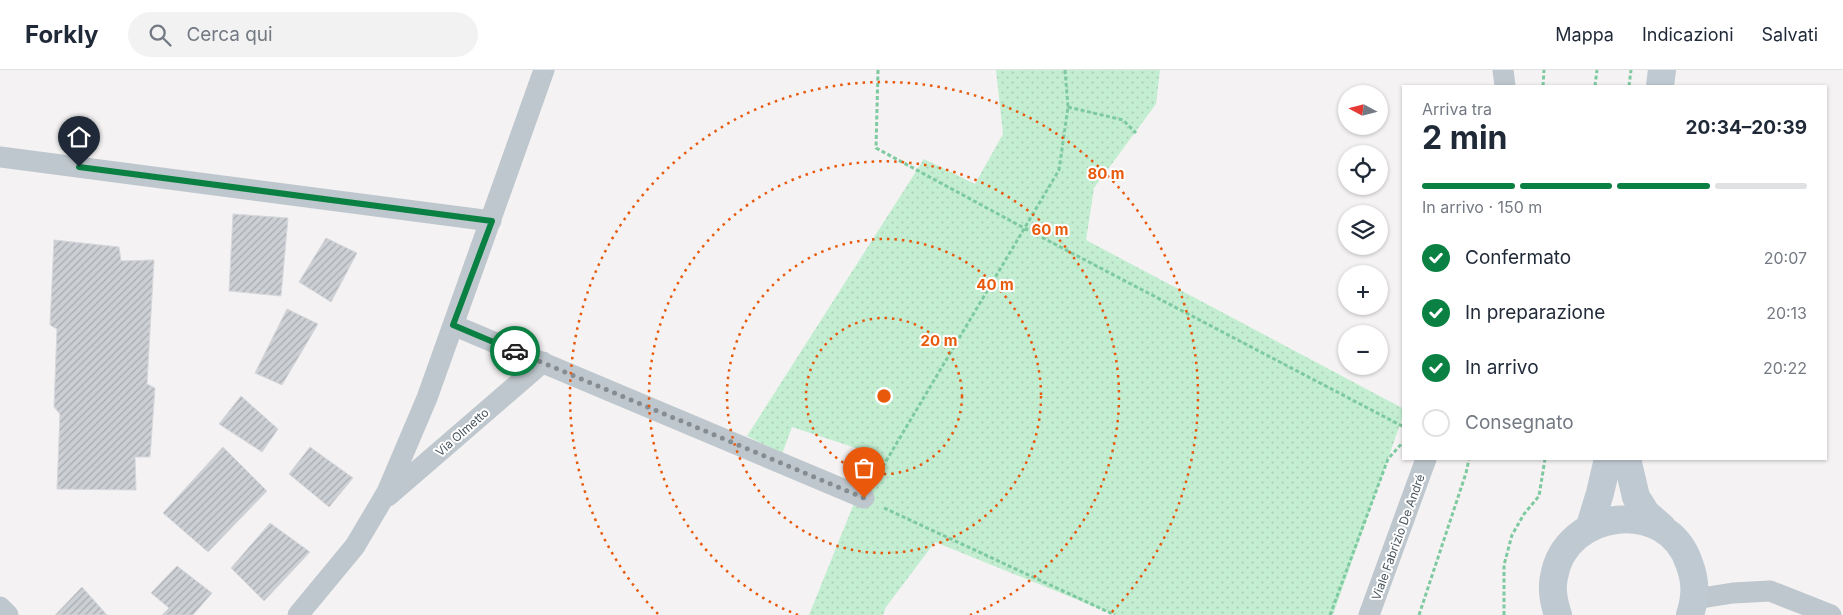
<!DOCTYPE html>
<html lang="it">
<head>
<meta charset="utf-8">
<style>
	body { margin:0; font-family:Inter,sans-serif; background:#f2f2f3; color:#1f2937; height:100vh; display:flex; flex-direction:column; font-size:19px; white-space:nowrap }
	* { box-sizing:border-box; margin:0 }
	p { font-size:16px; color:#747a83 }
	.icon { flex:none; width:28px; height:28px; fill:none; stroke:currentColor; stroke-width:2; stroke-linecap:round; stroke-linejoin:round }
	.map { position:relative; flex:1; overflow:hidden }
	.details { position:absolute; left:1402px; top:15px; width:425px; height:375px; display:flex; flex-direction:column; background:#fff; border-radius:0px; box-shadow:0 1px 4px #0004 }
	.details>* { flex:none }
	.needle { width:32px; rotate:277deg }
	.tools { position:absolute; left:1338px; top:15px; display:grid; gap:10px }
	.tools a { display:grid; place-items:center; width:50px; height:50px; border-radius:50%; background:#fff; box-shadow:0 1px 4px #0004; font-size:25px }
	.pin { position:absolute; display:grid; place-items:center; width:42px; height:42px; color:#fff; margin:-51px -21px; border-radius:50% 50% 50% 0; rotate:-45deg; box-shadow:0 0 5px #0007 }
	.pin .icon { rotate:45deg }
	.courier { position:absolute; display:grid; place-items:center; width:50px; height:50px; margin:-25px; border:4px solid #0b8043; border-radius:50%; background:#fff; color:#222; box-shadow:0 1px 6px #0007 }
	.head em { font-style:normal; font-weight:700 }
	.head div { display:flex; flex-direction:column-reverse }
	.head { display:flex; align-items:center; justify-content:space-between; height:85px; padding:0 20px }
	h1 { font-size:32px; font-weight:700; line-height:38px }
	.bar { display:grid; grid-template-columns:repeat(4,1fr); gap:8px 5px; align-content:center; height:60px; padding:0 20px }
	.bar i { height:6px; border-radius:4px; background:#e0e1e3 }
	.bar .active { background:#0b8043 }
	.bar p { grid-column:span 4 }
	ol { padding:0 20px; list-style:none }
	li { display:flex; align-items:center; gap:15px; height:55px }
	li p { margin-inline-start:auto }
	li .icon { padding:5px; border-radius:50%; background:#0b8043; color:#fff; stroke-width:4 }
	li:last-child { color:#747a83 }
	li i { width:28px; height:28px; border:2px solid #e0e1e3; border-radius:50% }
	header { display:flex; align-items:center; gap:30px; box-sizing:border-box; height:70px; padding:0 25px; background:#fff; border-bottom:1px solid #e0e1e3 }
	header strong { font-size:24px }
	nav { display:flex; gap:28px; margin-inline-start:auto; font-size:18px }
	.search { width:350px; height:45px; background:#f2f2f3; display:flex; align-items:center; gap:12px; box-sizing:border-box; padding:0 18px; border-radius:28px; color:#747a83; font-size:19px }
	.map>svg:first-child { display:block }
	.grass { fill:url(#grass-dots) }
	.building { fill:url(#building-hatch); stroke:#d6d8dc }
	.lines { fill:none; stroke-linecap:round; stroke-linejoin:round }
	.path { stroke:#7ecaa0; stroke-width:3; stroke-dasharray:4 2.5; stroke-linecap:butt }
	.street { stroke:#bec7cd; stroke-width:21 }
	.secondary { stroke:#bfc9d2; stroke-width:28 }
	.done { stroke:#868d92; stroke-width:5; stroke-dasharray:0 9 }
	.route { stroke:#0b8043; stroke-width:6 }
	.ring { fill:none; stroke:#e8590c; stroke-width:2.5; stroke-dasharray:2.5 5 }
	.labels { text-anchor:middle; dominant-baseline:central; stroke-width:4; stroke-linejoin:round; paint-order:stroke }
	.street-label { font-size:12px; fill:#4a565e; stroke:#fff }
	.centre { fill:#e8590c; stroke:#fff; stroke-width:2.5 }
	.ring-label { font-size:15px; text-anchor:middle; font-weight:bold; fill:#e8590c; stroke:#fff; stroke-width:4; stroke-linejoin:round; paint-order:stroke }
</style>
</head>
<body>
<header>
<strong>Forkly</strong>
<div class="search"><svg class="icon" aria-label="search" viewBox="0 0 24 24"><circle cx="10" cy="10" r="6"/><path d="M15 15l6 6"/></svg>Cerca qui</div>
<nav><a>Mappa</a><a>Indicazioni</a><a>Salvati</a></nav>
</header>
<div class="map">
<svg width="1843" height="545" viewBox="0 0 1843 545">
	<defs>
		<pattern id="grass-dots" width="8" height="8" patternUnits="userSpaceOnUse" patternTransform="scale(1.25)"><rect width="8" height="8" fill="#c4eed2"/><path d="M2 2h.1M6 6h.1" fill="none" stroke="#aaceb7" stroke-width="1.8" stroke-linecap="round"/></pattern>
		<pattern id="building-hatch" width="6" height="6" patternUnits="userSpaceOnUse" patternTransform="scale(1.25)"><rect width="6" height="6" fill="#cccfd4"/><path d="M-1 1l2-2M0 6l6-6M5 7l2-2" fill="none" stroke="#a8abaf"/></pattern>
	</defs>
	<rect width="100%" height="100%" fill="#f4f2f2"/>
	<!-- grass -->
	<path class="grass" d="M 996,0 L 1160,0 L 1156,34 L 1094,118 L 1086,170 L 1404,339 L 1404,343 L 1333,545 L 1115,545 L 935,472 L 886,537 L 883,545 L 809,545 L 861,416 L 868,382 L 792,357 L 782,384 L 747,366 L 924,89 L 975,114 L 1003,64 Z"/>
	<!-- building -->
	<path class="building" d="M 233,144 L 288,148 L 281,226 L 229,221 Z
		M 326,168 L 357,183 L 331,232 L 299,212 Z
		M 54,170 L 119,177 L 121,191 L 154,190 L 147,314 L 155,318 L 150,387 L 135,387 L 136,420 L 57,419 L 60,344 L 54,337 L 57,259 L 50,255 Z
		M 287,239 L 318,254 L 282,315 L 255,303 Z
		M 241,326 L 278,359 L 262,382 L 219,354 Z
		M 223,377 L 267,421 L 208,482 L 163,443 Z
		M 310,377 L 353,408 L 329,437 L 289,404 Z
		M 270,453 L 310,482 L 264,531 L 231,498 Z
		M 177,496 L 212,523 L 193,545 L 162,545 L 169,538 L 151,523 Z
		M 82,517 L 107,545 L 55,545 Z"/>
	<g class="lines">
		<!-- path -->
		<path class="path" d="M 878,0 L 876,78 L 1024,158 L 1404,357
			M 1543,16 L 1544,0
			M 1595,16 L 1597,0
			M 1629,16 L 1631,0
			M 1068,37 L 1123,50 L 1136,63
			M 876,408 L 1059,100 L 1068,37 L 1065,0
			M 884,438 L 1115,545
			M 1330,545 L 1388,389 L 1404,371
			M 1419,545 L 1466,403 L 1469,389
			M 1504,545 L 1504,495 L 1512,465 L 1524,444 L 1539,426 L 1545,389"/>
		<!-- street -->
		<path class="street" d="M 1503,0 L 1505,16
			M 0,87 L 491,151
			M 453,255 L 864,428
			M 388,426 L 543,292
			M 1695,529 L 1733,523 L 1770,521 L 1831,545
			M 0,537 L 8,545
			M 298,545 L 355,476 L 387,422 L 427,328 L 544,0
			M 1369,545 L 1426,389"/>
		<!-- secondary -->
		<path class="secondary" d="M 1660,16 L 1662,0
			M 1627,389 L 1636,427 L 1646,443 L 1662,457
			M 1590,456 L 1600,423 L 1608,389
			M 1558,545 C 1554,533 1551,520 1554,507 C 1565,439 1667,427 1689,493 C 1696,511 1696,526 1690,545"/>
	</g>
	<g class="lines">
		<!-- done -->
		<path class="done" d="M 515,281 L 864,428"/>
		<!-- route -->
		<path class="route" d="M 79,97 L 492,151 L 453,255 L 515,281"/>
	</g>
	<!-- distance rings -->
	<g class="ring">
		<circle cx="884" cy="326" r="78"/>
		<circle cx="884" cy="326" r="157"/>
		<path d="M798 545A235 235 0 1 1 970 545"/>
		<path d="M658 544A314 314 0 1 1 1110 544"/>
	</g>
	<g class="labels">
		<!-- street labels -->
		<g class="street-label">
			<text transform="translate(462 362) rotate(-41)">Via Olmetto</text>
			<text transform="translate(1398 467) rotate(-70)">Viale Fabrizio De André</text>
		</g>
	</g>
	<circle cx="884" cy="326" r="8" class="centre"/>
	<g class="ring-label">
		<text x="1106" y="109">80 m</text>
		<text x="1050" y="165">60 m</text>
		<text x="995" y="220">40 m</text>
		<text x="939" y="276">20 m</text>
	</g>
</svg>
<div class="tools">
<a><svg class="needle" viewBox="-14 -14 28 28"><path d="M0-13l5 13h-10z" fill="#e53935"/><path d="M0 13l5-13h-10z" fill="#747a83"/></svg></a>
<a><svg class="icon" aria-label="locate" viewBox="0 0 24 24"><circle cx="12" cy="12" r="6"/><path d="M12 2v4M12 18v4M2 12h4M18 12h4"/></svg></a>
<a><svg class="icon" aria-label="layers" viewBox="0 0 24 24"><path d="M12 4l9 5-9 5-9-5zM3 14l9 5 9-5"/></svg></a>
<a>+</a>
<a>−</a>
</div>
<div class="pin" style="left:864px;top:428px;background:#ea580c"><svg class="icon" aria-label="bag" viewBox="0 0 24 24"><path d="M5 8h14l-1 12H6zM9 8a3 3 0 0 1 6 0"/></svg></div>
<div class="pin" style="left:79px;top:97px;background:#1f2937"><svg class="icon" aria-label="home" viewBox="0 0 24 24"><path d="M3 11l9-7 9 7M6 9v11h12V9"/></svg></div>
<div class="courier" style="left:515px;top:281px"><svg class="icon" aria-label="car" viewBox="0 0 24 24"><path d="M5 17H2v-5l4-1 3-4h7l3 4 3 1v5h-3M9 17h6M6 11h13"/><circle cx="7" cy="17" r="2"/><circle cx="17" cy="17" r="2"/></svg></div>
<section class="details">
<div class="head"><div><h1>2 min</h1><p>Arriva tra</p></div><em>20:34–20:39</em></div>
<div class="bar"><i class="active"></i><i class="active"></i><i class="active"></i><i></i><p>In arrivo · 150 m</p></div>
<ol>
<li><svg class="icon" aria-label="check" viewBox="0 0 24 24"><path d="M5 12l5 5 9-10"/></svg>Confermato<p>20:07</p></li>
<li><svg class="icon" aria-label="check" viewBox="0 0 24 24"><path d="M5 12l5 5 9-10"/></svg>In preparazione<p>20:13</p></li>
<li><svg class="icon" aria-label="check" viewBox="0 0 24 24"><path d="M5 12l5 5 9-10"/></svg>In arrivo<p>20:22</p></li>
<li><i></i>Consegnato</li>
</ol>
</section>
</div>
</body>
</html>
